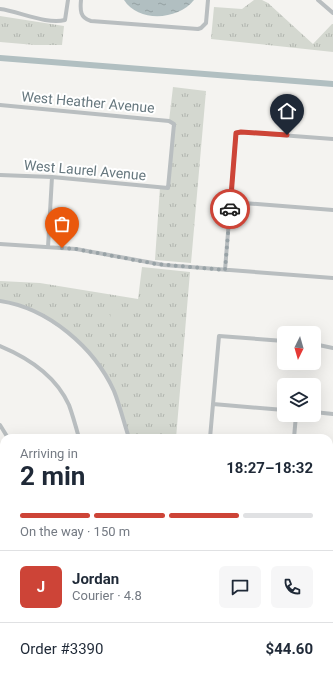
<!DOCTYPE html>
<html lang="en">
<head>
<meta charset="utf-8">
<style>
	body { margin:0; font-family:Roboto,sans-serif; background:#f6f6f7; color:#1f2937; height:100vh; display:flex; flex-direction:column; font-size:15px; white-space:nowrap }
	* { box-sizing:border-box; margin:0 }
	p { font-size:13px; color:#747a83 }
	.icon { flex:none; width:22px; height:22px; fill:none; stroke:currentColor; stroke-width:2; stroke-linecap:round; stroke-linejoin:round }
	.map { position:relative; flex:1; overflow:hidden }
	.panel { position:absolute; left:0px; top:434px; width:333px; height:248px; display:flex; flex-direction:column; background:#fff; border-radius:12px 12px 0 0; box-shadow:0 4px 16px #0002 }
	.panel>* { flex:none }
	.needle { width:26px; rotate:185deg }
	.tools { position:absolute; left:277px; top:326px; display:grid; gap:8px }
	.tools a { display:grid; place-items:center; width:44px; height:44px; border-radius:6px; background:#fff; box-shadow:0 4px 16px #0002; font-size:20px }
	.pin { position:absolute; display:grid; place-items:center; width:34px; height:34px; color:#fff; margin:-41px -17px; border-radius:50% 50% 50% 0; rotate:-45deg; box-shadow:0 0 4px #0007 }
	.pin .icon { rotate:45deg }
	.courier { position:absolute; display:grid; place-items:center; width:40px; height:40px; margin:-20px; border:3px solid #cd4437; border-radius:50%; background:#fff; color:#222; box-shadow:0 1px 5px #0007 }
	.summary em { font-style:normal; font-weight:700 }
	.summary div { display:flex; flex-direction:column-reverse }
	.summary { display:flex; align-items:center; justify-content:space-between; height:68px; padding:0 20px }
	h1 { font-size:26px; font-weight:700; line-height:30px }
	.bar { display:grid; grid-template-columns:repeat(4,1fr); gap:6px 4px; align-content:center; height:48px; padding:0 20px }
	.bar i { height:5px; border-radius:3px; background:#e0e1e3 }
	.bar .current { background:#cd4437 }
	.bar p { grid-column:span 4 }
	.line { display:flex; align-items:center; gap:10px; padding:0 20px; border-top:1px solid #e0e1e3 }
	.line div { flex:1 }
	.round { display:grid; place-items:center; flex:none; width:42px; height:42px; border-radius:6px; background:#f6f6f7 }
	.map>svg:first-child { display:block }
	.park { fill:url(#park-tufts) }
	.pitch { fill:#d4d8d0 }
	.water { fill:url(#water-ripples) }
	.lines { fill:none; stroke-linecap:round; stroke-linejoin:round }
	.canal { stroke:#b1bfc1; stroke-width:6 }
	.street { stroke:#b9bec0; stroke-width:4 }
	.done { stroke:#98a2a6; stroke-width:4; stroke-dasharray:0 7.2 }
	.route { stroke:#cd4437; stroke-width:5 }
	.labels { text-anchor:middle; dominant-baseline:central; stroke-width:4; stroke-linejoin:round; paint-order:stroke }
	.street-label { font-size:14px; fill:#66777e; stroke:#fff }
</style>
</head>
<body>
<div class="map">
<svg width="333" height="682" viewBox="0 0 333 682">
	<defs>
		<pattern id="park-tufts" width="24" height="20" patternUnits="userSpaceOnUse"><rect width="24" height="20" fill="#d4d8d0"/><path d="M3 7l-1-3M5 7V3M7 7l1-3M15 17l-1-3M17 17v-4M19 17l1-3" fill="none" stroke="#b0b4ae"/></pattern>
		<pattern id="water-ripples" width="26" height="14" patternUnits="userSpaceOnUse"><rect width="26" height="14" fill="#b1bfc1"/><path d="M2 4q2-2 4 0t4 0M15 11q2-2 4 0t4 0" fill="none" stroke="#94a0a2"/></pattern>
	</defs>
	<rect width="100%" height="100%" fill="#f4f3f0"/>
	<!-- park -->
	<path class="park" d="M 254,0 L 262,0 L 268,3 L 313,44 L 332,24 L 333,24 L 333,52 L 211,39 L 214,7 L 242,9 Z
		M 0,16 L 64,26 L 62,45 L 35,45 L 0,42 Z
		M 173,87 L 206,91 L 191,263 L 155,260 L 160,187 L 168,188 L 174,124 L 169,121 Z
		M 142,267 L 190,272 L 176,438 L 129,438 L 114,391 L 103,371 L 74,337 L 32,310 L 0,301 L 0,281 L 40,283 L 138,299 Z"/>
	<!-- pitch -->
	<path class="pitch" d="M 111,309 L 124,310 L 121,331 L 109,329 Z"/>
	<!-- water -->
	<path class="water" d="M 124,0 L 194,0 C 178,20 139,23 124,0 Z"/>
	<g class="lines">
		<!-- canal -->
		<path class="canal" d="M 0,58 L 333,84"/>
		<!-- street -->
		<path class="street" d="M 81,0 C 80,10 80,18 91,21 L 198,29 L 201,28 L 206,23 L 208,0
			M 318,0 L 333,13
			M 0,9 C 18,11 47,25 65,20 L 68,0
			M 0,105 L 169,121 L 174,124 L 168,188 L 52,177 L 0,175
			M 230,202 L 333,210
			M 0,244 L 76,249 L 164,265 L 333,278
			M 48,247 L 52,177
			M 225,270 L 236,133 L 241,132 L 333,139
			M 0,301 C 48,308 94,347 114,391 C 120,406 124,423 129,438
			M 314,344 L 333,348
			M 0,346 C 29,358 56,376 69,405 C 73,416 76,427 79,438
			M 213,404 L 284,410
			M 314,412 L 333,414
			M 0,425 L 8,438
			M 210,438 L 219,336 L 284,341
			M 294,438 L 296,415
			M 0,485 L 4,484
			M 329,504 L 333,489
			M 329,540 L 333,543
			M 0,561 L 4,560
			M 329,627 L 333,627
			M 0,635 L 4,634
			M 0,666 L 4,668
			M 72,682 L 72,678
			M 79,682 L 80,678
			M 156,682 L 156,678
			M 204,682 L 204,678"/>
	</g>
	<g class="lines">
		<!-- done -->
		<path class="done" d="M 62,248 L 76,249 L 156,264 L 225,270 L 230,209"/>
		<!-- route -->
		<path class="route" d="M 230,209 L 236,133 L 241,132 L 287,135"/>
	</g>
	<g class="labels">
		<!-- street labels -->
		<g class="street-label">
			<text transform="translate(88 102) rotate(5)">West Heather Avenue</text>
			<text transform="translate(85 170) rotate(5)">West Laurel Avenue</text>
		</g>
	</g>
</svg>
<div class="tools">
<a><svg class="needle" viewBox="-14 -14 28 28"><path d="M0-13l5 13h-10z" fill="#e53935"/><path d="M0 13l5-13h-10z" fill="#747a83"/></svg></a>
<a><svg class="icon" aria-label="layers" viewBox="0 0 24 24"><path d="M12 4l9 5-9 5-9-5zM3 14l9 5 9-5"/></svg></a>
</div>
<div class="pin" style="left:62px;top:248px;background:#ea580c"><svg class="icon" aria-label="bag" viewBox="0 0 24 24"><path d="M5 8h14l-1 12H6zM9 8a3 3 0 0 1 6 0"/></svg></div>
<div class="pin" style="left:287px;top:135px;background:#1f2937"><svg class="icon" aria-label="home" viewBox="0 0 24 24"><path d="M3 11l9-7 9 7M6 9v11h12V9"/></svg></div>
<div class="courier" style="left:230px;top:209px"><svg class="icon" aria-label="car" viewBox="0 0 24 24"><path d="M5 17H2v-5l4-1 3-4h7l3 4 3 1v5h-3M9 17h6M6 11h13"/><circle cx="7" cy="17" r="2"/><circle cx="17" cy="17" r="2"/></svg></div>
<section class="panel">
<div class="summary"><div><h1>2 min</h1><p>Arriving in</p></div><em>18:27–18:32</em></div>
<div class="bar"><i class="current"></i><i class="current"></i><i class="current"></i><i></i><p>On the way · 150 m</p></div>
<div class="line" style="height:72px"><b class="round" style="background:#cd4437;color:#fff">J</b><div><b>Jordan</b><p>Courier · 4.8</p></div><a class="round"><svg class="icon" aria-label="chat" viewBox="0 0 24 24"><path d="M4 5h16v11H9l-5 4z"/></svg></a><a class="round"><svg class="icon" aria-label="phone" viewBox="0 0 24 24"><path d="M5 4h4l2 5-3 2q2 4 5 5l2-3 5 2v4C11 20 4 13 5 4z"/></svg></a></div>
<div class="line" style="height:52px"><div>Order #3390</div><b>$44.60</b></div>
</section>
</div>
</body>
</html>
